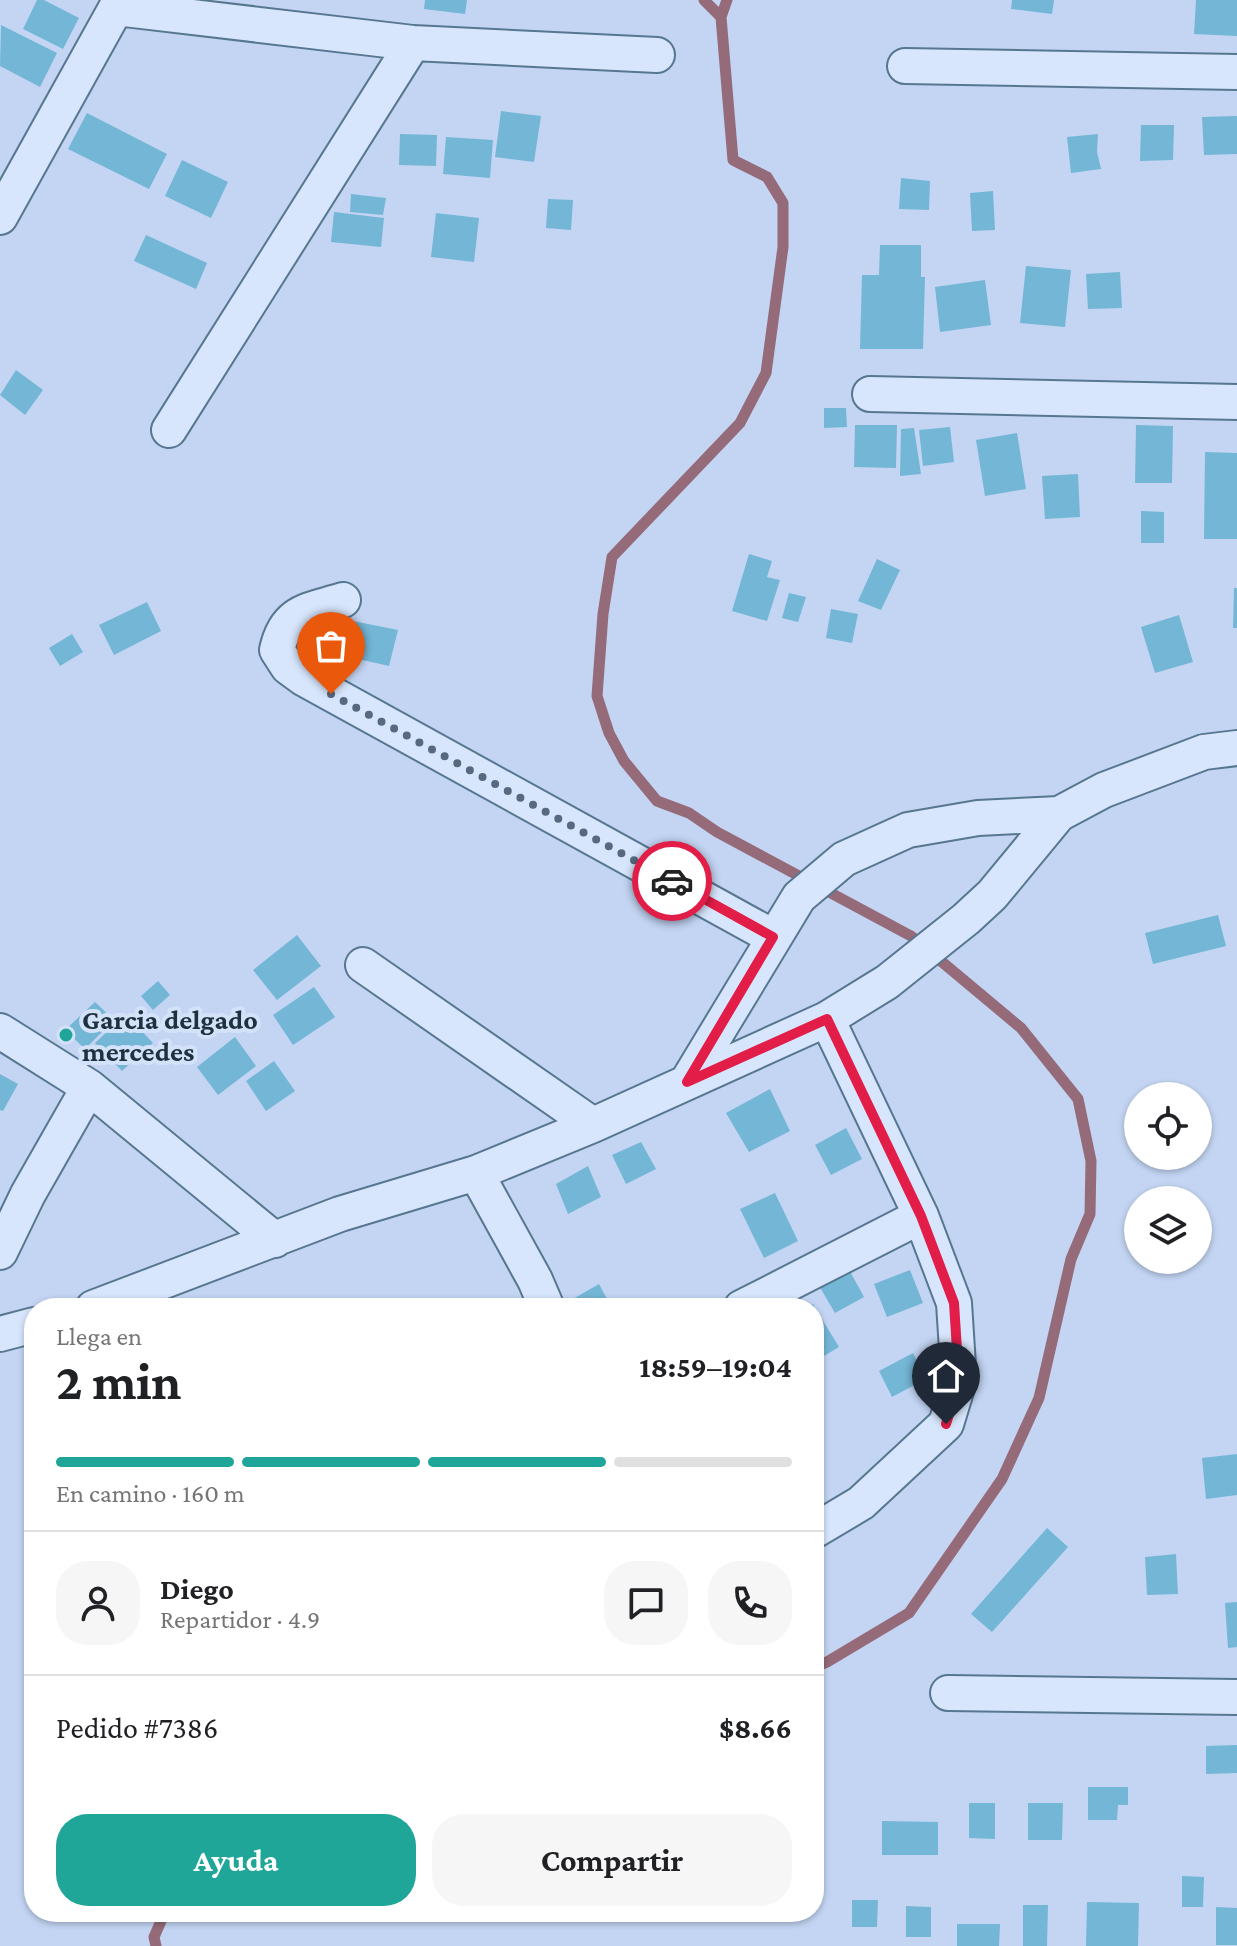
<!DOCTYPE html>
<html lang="es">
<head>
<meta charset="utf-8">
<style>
	body { margin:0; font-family:"Crimson Pro",serif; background:#f6f6f6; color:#202124; height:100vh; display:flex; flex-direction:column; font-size:30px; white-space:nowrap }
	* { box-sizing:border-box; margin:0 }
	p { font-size:26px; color:#757577 }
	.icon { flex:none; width:44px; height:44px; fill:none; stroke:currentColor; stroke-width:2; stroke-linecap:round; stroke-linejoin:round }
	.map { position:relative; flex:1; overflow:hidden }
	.details { position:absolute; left:24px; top:1298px; width:800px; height:624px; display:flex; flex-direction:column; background:#fff; border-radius:32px; box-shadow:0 2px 6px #0004 }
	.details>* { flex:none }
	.tools { position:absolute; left:1124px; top:1082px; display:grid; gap:16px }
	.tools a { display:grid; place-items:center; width:88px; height:88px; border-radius:50%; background:#fff; box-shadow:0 2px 6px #0004; font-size:40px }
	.pin { position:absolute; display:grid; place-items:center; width:68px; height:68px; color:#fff; margin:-82px -34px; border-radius:50% 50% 50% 0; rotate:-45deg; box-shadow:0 0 8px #0007 }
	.pin .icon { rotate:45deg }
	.courier { position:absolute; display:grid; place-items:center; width:80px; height:80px; margin:-40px; border:6px solid #e11d48; border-radius:50%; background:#fff; color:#222; box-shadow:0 2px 10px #0007 }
	.summary em { font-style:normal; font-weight:700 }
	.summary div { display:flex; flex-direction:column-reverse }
	.summary { display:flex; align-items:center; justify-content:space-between; height:136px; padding:0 32px }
	h1 { font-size:52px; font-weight:700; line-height:60px }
	.bar { display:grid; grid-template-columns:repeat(4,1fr); gap:12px 8px; align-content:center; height:96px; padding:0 32px }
	.bar i { height:10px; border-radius:6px; background:#e0e0e0 }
	.bar .selected { background:#20a699 }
	.bar p { grid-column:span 4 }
	.line { display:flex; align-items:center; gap:20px; padding:0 32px; border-top:2px solid #e0e0e0 }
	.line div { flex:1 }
	.round { display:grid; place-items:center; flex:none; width:84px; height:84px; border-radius:32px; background:#f6f6f6 }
	.primary-button { display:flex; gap:16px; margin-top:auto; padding:16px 32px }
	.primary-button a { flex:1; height:92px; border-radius:32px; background:#20a699; color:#fff; font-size:32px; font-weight:700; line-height:92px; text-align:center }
	.primary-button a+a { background:#f6f6f6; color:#202124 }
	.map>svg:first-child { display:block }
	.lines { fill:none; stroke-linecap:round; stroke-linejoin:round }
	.stream { stroke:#956b79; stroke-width:11 }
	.building { fill:#74b6d6 }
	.street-casing { stroke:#577790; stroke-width:38 }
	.street { stroke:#d7e6fc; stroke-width:34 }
	.done { stroke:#576a7d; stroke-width:8; stroke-dasharray:0 14.4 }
	.route { stroke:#e11d48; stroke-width:10 }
	.poi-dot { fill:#20a699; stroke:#d3e2f9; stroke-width:3 }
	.labels { text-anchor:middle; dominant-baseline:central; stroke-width:8; stroke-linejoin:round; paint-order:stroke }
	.poi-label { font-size:28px; font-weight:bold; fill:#1d313e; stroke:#d3e2f9; text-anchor:start }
</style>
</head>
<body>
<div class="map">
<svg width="1237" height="1946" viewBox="0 0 1237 1946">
	<rect width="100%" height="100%" fill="#c3d5f3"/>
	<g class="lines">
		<!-- stream -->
		<path class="stream" d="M 704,0 L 721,17
			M 727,0 L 721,17 L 733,160 L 767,177 L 783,203 L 783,247 L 766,373 L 740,423 L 612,557 L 603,614 L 597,696 L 609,733 L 624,761 L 657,801 L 689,813 L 717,832 L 911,936 L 1021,1028 L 1078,1099 L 1091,1161 L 1090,1214 L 1071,1259 L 1039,1398 L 1002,1479 L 909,1613 L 827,1662 L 814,1667
			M 156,1946 L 154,1937 L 165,1912"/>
	</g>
	<!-- building -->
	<path class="building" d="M 37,0 L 44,0 L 79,18 L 63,49 L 23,29 Z
		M 425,0 L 467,0 L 465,14 L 424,9 Z
		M 1012,0 L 1054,0 L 1052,14 L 1011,9 Z
		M 1196,0 L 1237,0 L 1237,36 L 1194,34 Z
		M 1,25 L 57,53 L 40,87 L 0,66 Z
		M 501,111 L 541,116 L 534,162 L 495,157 Z
		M 87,113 L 167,154 L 149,189 L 68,149 Z
		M 1237,116 L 1237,154 L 1204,155 L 1202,117 Z
		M 1141,125 L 1174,125 L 1173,160 L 1140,161 Z
		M 400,134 L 437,135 L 436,166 L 399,165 Z
		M 1098,134 L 1097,152 L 1101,169 L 1071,173 L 1067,137 Z
		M 446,137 L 493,140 L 490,178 L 443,174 Z
		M 182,160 L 228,182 L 211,218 L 165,196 Z
		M 901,178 L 930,181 L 929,210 L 899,209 Z
		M 993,191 L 995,230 L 972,231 L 970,193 Z
		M 351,194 L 386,198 L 383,215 L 350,212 Z
		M 548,199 L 573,200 L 571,230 L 546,228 Z
		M 334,212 L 384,218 L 381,247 L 331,242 Z
		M 436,213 L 479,218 L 474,262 L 431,257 Z
		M 146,235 L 207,263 L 196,289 L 134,261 Z
		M 880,245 L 921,245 L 921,277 L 925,277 L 923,349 L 860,349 L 862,275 L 879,275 Z
		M 1026,266 L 1071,270 L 1065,327 L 1020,323 Z
		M 1120,272 L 1122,308 L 1088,309 L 1086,274 Z
		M 985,280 L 991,325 L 940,332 L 935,287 Z
		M 16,370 L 43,390 L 25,415 L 0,395 Z
		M 824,408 L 846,408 L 847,427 L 824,428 Z
		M 855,425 L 897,425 L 896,468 L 854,467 Z
		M 1136,425 L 1173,426 L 1172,483 L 1135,483 Z
		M 950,427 L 954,462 L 923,466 L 919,430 Z
		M 914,428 L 921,474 L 900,476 L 901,429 Z
		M 1017,433 L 1026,489 L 985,496 L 976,440 Z
		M 1205,452 L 1237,453 L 1237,539 L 1204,539 Z
		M 1078,474 L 1080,517 L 1045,519 L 1042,476 Z
		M 1141,511 L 1164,512 L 1164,543 L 1141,543 Z
		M 749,554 L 772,561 L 767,577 L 780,580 L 767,621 L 732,611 Z
		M 877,559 L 900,570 L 881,610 L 858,601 Z
		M 1234,588 L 1237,588 L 1237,628 L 1233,628 Z
		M 789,593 L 806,597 L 798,622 L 782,618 Z
		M 147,602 L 161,631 L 114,655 L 99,625 Z
		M 831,609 L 858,614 L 852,643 L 826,638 Z
		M 1179,615 L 1193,662 L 1155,673 L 1141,627 Z
		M 353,621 L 398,630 L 389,666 L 345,656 Z
		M 72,634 L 83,652 L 60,666 L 49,648 Z
		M 1218,915 L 1226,946 L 1153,964 L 1145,933 Z
		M 297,935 L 321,966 L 277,1000 L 253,970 Z
		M 158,981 L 170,995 L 153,1010 L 141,996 Z
		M 314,987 L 335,1017 L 293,1045 L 273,1015 Z
		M 95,1002 L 114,1020 L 85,1049 L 65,1030 Z
		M 126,1014 L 153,1043 L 122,1071 L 95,1043 Z
		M 235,1037 L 256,1066 L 218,1095 L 197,1067 Z
		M 274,1061 L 295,1091 L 266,1111 L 246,1081 Z
		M 0,1074 L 18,1084 L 3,1111 L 0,1110 Z
		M 770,1089 L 790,1131 L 749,1152 L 726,1113 Z
		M 846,1128 L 862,1159 L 831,1175 L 815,1145 Z
		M 641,1142 L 656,1169 L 626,1184 L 612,1155 Z
		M 588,1166 L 601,1197 L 568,1214 L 556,1184 Z
		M 775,1193 L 798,1241 L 764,1258 L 740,1209 Z
		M 846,1264 L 864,1297 L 835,1313 L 815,1279 Z
		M 910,1270 L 923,1303 L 887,1317 L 874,1284 Z
		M 599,1284 L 612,1308 L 568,1308 L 566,1303 Z
		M 813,1304 L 839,1347 L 814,1362 L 814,1308 L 806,1308 Z
		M 913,1353 L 926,1379 L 892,1397 L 879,1371 Z
		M 1237,1454 L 1237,1495 L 1206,1499 L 1202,1458 Z
		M 1047,1528 L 1068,1547 L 992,1632 L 971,1614 Z
		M 1176,1554 L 1178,1594 L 1147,1595 L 1145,1557 Z
		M 1237,1602 L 1237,1647 L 1228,1648 L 1225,1603 Z
		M 1237,1745 L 1237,1773 L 1206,1774 L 1206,1746 Z
		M 1088,1787 L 1128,1787 L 1128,1805 L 1118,1805 L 1117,1820 L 1088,1820 Z
		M 969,1803 L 995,1803 L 995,1839 L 969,1838 Z
		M 1028,1803 L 1063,1803 L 1062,1840 L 1028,1840 Z
		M 882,1821 L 938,1822 L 938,1855 L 882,1855 Z
		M 1182,1876 L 1204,1877 L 1203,1907 L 1182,1907 Z
		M 852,1900 L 878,1900 L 877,1927 L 852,1927 Z
		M 1087,1902 L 1139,1903 L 1138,1946 L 1086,1946 Z
		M 1023,1905 L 1048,1905 L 1047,1946 L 1023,1946 Z
		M 906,1906 L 931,1907 L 931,1937 L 906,1937 Z
		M 1216,1907 L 1237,1908 L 1237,1945 L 1216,1945 Z
		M 957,1924 L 1000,1924 L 999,1946 L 957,1946 Z"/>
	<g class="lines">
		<defs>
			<path id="street" d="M 905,66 L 1237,72
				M 0,217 L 116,8 L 413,43 L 657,55
				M 870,394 L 1237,402
				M 169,430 L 413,43
				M 343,600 C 308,611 286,610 277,650 L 288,667 L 303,678 L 773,937
				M 363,965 L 593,1125
				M 827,1019 L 921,1216
				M 0,1031 L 89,1087 L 275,1240
				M 687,1082 L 799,897 L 844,859 L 908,830 L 978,818 L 1059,814
				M 476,1173 L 535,1280 L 547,1308
				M 0,1252 L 28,1194 L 89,1087
				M 93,1308 L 340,1214 L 476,1173 L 593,1125 L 827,1019 L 887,982 L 966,919 L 992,895 L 1059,814 L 1104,790 L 1204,752 L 1237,748
				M 741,1308 L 921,1216 L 954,1303 L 959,1381 L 946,1424 L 861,1503 L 814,1531
				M 0,1334 L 34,1325
				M 948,1693 L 1237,1697"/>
		</defs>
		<!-- street casing -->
		<use href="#street" class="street-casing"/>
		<!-- street -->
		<use href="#street" class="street"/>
	</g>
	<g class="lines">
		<!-- done -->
		<path class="done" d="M 331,694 L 672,881"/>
		<!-- route -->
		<path class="route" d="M 672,881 L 773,937 L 687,1082 L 827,1019 L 921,1216 L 954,1303 L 959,1381 L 946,1424"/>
	</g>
	<!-- markers -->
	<circle class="poi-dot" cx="66" cy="1035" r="8"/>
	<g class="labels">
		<!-- poi labels -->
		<g class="poi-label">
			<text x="82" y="1019">Garcia delgado<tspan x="82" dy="32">mercedes</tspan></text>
		</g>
	</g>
</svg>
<div class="tools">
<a><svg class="icon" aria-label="locate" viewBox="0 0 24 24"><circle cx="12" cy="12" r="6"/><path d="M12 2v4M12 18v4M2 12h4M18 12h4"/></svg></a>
<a><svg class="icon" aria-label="layers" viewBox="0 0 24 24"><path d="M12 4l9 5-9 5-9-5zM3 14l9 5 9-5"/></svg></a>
</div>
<div class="pin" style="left:331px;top:694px;background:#ea580c"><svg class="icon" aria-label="bag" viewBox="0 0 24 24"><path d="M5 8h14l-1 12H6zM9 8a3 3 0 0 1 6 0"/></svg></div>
<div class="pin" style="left:946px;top:1424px;background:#1f2937"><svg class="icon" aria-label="home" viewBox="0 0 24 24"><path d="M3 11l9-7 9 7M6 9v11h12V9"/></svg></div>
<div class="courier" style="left:672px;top:881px"><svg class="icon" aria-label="car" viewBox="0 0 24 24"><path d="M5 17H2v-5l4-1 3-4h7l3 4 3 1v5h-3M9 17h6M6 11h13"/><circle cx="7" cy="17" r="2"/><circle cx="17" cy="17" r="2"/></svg></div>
<section class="details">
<div class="summary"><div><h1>2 min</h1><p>Llega en</p></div><em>18:59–19:04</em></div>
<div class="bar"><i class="selected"></i><i class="selected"></i><i class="selected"></i><i></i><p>En camino · 160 m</p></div>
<div class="line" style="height:144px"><a class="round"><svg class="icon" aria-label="person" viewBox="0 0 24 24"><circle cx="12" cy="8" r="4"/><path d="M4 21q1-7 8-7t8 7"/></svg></a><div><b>Diego</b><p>Repartidor · 4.9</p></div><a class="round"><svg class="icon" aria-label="chat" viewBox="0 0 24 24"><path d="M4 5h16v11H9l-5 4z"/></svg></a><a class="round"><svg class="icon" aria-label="phone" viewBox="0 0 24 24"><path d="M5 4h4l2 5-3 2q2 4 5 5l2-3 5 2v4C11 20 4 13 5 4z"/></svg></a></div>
<div class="line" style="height:104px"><div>Pedido #7386</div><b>$8.66</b></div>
<div class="primary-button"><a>Ayuda</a><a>Compartir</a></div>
</section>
</div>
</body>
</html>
